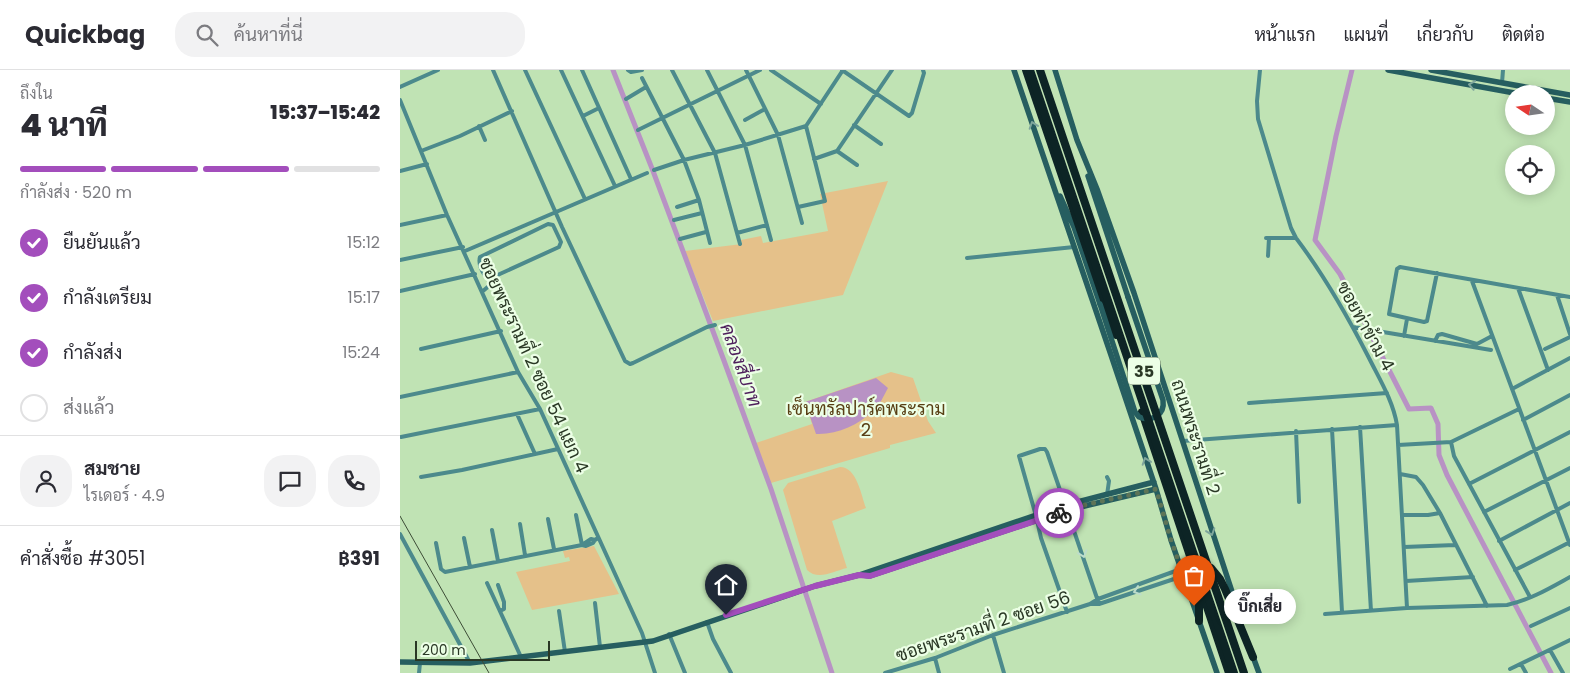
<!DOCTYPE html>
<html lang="th">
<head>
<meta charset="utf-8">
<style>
	body { margin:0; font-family:Poppins,Sarabun,sans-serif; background:#f2f2f3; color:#2b2b33; height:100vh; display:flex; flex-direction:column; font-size:19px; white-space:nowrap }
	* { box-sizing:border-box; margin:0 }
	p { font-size:16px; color:#7c7c81 }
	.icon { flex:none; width:28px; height:28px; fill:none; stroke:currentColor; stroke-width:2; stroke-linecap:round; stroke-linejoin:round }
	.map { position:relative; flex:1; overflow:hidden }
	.drawer { display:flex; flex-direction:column; background:#fff; width:400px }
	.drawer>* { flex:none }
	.needle { width:32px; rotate:283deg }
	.fabs { position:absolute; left:1105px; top:15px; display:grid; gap:10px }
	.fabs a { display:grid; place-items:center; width:50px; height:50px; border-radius:50%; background:#fff; box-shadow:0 2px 12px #0003; font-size:25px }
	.scale { position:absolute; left:15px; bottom:12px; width:135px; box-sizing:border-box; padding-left:5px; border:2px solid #2a3825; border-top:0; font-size:14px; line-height:18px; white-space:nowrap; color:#2a3825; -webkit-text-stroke:4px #ecffe6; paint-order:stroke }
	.pin { position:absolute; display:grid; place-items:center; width:42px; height:42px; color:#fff; margin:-51px -21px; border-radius:50% 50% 50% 0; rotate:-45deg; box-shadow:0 0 5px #0007 }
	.pin .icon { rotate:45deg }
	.courier { position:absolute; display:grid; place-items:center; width:50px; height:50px; margin:-25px; border:4px solid #a34ebc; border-radius:50%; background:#fff; color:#222; box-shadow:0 1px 6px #0007 }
	.bubble { position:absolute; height:35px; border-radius:18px; background:#fff; box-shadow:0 2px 12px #0003; font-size:16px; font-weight:800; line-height:35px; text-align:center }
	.headline em { font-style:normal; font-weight:800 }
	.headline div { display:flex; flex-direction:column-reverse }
	.headline { display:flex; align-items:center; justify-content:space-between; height:85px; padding:0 20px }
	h1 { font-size:32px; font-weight:800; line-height:38px }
	.bar { display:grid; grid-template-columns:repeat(4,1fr); gap:8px 5px; align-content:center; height:60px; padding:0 20px }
	.bar i { height:6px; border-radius:4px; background:#e1e1e2 }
	.bar .selected { background:#a34ebc }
	.bar p { grid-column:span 4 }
	.line { display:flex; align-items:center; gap:12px; padding:0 20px; border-top:1px solid #e1e1e2 }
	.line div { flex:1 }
	.round { display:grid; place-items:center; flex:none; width:52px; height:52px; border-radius:20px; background:#f2f2f3 }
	ol { padding:0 20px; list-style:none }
	li { display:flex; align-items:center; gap:15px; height:55px }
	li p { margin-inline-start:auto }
	li .icon { padding:5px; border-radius:50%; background:#a34ebc; color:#fff; stroke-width:4 }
	li:last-child { color:#7c7c81 }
	li i { width:28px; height:28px; border:2px solid #e1e1e2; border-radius:50% }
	header { display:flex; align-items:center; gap:30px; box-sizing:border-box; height:70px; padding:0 25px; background:#fff; border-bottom:1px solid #e1e1e2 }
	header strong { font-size:24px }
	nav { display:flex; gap:28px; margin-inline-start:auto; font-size:18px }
	.search { width:350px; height:45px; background:#f2f2f3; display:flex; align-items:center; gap:12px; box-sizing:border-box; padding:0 18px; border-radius:20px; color:#7c7c81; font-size:19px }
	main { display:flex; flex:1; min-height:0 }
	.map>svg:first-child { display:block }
	.green { fill:#e5c18a }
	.water { fill:#b892c4 }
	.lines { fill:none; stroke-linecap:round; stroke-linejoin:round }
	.canal { stroke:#b892c4; stroke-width:5 }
	.street { stroke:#4c8a8c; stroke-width:4 }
	.secondary { stroke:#265e60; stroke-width:5.5 }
	.highway { stroke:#0d2425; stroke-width:8 }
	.rail { stroke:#3c4c36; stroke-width:1 }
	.secondary-bridge { stroke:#265e60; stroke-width:5.5 }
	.highway-bridge { stroke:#0d2425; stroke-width:8 }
	.oneway { stroke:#7fa69c }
	.oneway2 { stroke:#bcdccb }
	.done { stroke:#5e7457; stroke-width:5; stroke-dasharray:0 9 }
	.route { stroke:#a34ebc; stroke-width:6 }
	.labels { text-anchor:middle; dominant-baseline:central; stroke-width:4.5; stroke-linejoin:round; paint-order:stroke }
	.shield { fill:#ecffe6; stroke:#64745f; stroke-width:1 }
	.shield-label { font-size:16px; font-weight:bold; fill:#2a3825 }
	.street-label { font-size:18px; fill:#2a3825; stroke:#ecffe6 }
	.park-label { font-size:18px; fill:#583f14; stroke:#ecffe6 }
	.water-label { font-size:19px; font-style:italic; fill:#4e1f5c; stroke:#ecffe6 }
</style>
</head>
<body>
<header>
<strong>Quickbag</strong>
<div class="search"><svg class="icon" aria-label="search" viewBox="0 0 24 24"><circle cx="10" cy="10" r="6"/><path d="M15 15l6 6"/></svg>ค้นหาที่นี่</div>
<nav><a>หน้าแรก</a><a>แผนที่</a><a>เกี่ยวกับ</a><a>ติดต่อ</a></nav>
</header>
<main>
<section class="drawer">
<div class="headline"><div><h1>4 นาที</h1><p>ถึงใน</p></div><em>15:37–15:42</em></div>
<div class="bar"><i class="selected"></i><i class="selected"></i><i class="selected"></i><i></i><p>กำลังส่ง · 520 m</p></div>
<ol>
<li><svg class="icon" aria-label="check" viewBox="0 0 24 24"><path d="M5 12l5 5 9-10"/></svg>ยืนยันแล้ว<p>15:12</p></li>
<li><svg class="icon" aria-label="check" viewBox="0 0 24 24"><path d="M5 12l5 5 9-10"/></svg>กำลังเตรียม<p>15:17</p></li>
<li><svg class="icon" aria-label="check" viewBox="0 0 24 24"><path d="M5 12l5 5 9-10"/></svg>กำลังส่ง<p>15:24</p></li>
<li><i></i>ส่งแล้ว</li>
</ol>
<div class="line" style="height:90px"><a class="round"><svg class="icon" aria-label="person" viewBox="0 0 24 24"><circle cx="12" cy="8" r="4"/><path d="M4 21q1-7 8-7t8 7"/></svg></a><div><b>สมชาย</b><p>ไรเดอร์ · 4.9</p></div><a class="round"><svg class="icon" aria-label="chat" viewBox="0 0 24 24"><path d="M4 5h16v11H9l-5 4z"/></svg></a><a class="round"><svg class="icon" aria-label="phone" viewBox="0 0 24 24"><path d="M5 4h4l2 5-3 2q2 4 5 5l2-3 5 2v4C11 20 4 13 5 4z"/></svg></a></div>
<div class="line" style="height:65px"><div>คำสั่งซื้อ #3051</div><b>฿391</b></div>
</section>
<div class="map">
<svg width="1170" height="603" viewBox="0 0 1170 603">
	<rect width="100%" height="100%" fill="#c0e3b4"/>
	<!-- green -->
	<path class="green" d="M 488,111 L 443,225 L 313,251 L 285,181 L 342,174 L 341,170 L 361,166 L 363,173 L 428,161 L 420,124 Z
		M 491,302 L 513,308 L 528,351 L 536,363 L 490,375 L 490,378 L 371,413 L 356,373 L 412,354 L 405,332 Z
		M 440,397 C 457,397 461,425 466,438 L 432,451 L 447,498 C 434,501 418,511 407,500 L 383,420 L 388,413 Z
		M 194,476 L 219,524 L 132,540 L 116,502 L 170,491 L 169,487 L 165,488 L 163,481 Z"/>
	<!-- water -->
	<path class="water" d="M 476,308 L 488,318 C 484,325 480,335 473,341 C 458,355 437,365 416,364 L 405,332 Z"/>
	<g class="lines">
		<!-- canal -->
		<path class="canal" d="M 213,0 L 253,101 L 323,288 L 371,419 L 432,603
			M 952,0 L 936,66 L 915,170 L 940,204 L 1009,339 L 1031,338 L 1038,354 L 1039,385 L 1047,405 L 1151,603"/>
		<!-- street -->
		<path class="street" d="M 93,0 L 162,157 L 225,291 L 230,294 L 233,293 L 307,257 L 315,255
			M 125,0 L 185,129
			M 161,0 L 215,116
			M 182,0 L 231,109
			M 228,0 L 231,2 L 242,0
			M 272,0 L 315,83 L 340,174
			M 307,0 L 345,75 L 371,170
			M 346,0 L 378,65 L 402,153
			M 371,0 L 421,34
			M 442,0 L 509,46 L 512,43 L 524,3 L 523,0
			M 860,0 L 857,31 L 858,49 L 891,158 L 896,168 C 924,205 948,247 969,288 C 980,310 993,331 997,355 L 1007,538
			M 242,8 L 284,90 L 299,130 L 310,173
			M 1102,13 L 1103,0
			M 0,17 L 38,0
			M 226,29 L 246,17
			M 0,30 L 47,145 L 118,302 L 140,339 L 221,517 L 242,563 L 255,603
			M 183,46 L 199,38
			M 345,50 L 365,39
			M 454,55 L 481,74
			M 79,56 L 85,70
			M 406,56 L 443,0
			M 238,60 L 360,0
			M 21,81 L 60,66 L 112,41
			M 437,81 L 457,95
			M 414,89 L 437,81 L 492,0
			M 254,100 L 284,90 L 345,75 L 406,56 L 425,131 L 398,137
			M 0,101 L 27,94
			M 277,137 L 299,130
			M 274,150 L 302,143
			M 148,154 L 153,155 L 161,172 L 159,177 L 91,208 L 88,208 C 82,204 78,193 80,187 Z
			M 0,155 L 47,145
			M 337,163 L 367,155
			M 866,168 L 896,168
			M 280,169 L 306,162
			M 65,181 L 247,103
			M 868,186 L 869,168
			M 567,188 L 674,177
			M 0,190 L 63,177
			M 1037,203 L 1027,251 L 1024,252 L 989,244 L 997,199 L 1000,197 C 1057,207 1113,217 1170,227
			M 1072,211 L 1170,475
			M 1118,218 L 1148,300
			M 0,221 L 75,204
			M 83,221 L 90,215 L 91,208
			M 1157,225 L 1170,264
			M 953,257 L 1091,280
			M 1004,266 L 1007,249
			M 1035,271 L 1038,265 L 1042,264 L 1077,274 L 1092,266
			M 21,279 L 101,261
			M 1145,279 L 1170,267
			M 1112,319 L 1170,288
			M 0,327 L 118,302
			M 849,333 L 987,323
			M 117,344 L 135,384
			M 1123,350 L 1170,325
			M 960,357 L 971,541
			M 932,359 L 942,542
			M 896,361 L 899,432
			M 1,367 L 140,339
			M 783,371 L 997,355
			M 1051,372 L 1054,386 L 1130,527
			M 998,375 L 1051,372 L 1119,339
			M 1000,404 L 1016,407 L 1023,415 L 1040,443 L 1087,536
			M 21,407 L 62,400 L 158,379
			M 707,407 L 709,411 L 707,425
			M 1069,414 L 1170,362
			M 1084,442 L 1170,398
			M 176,445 L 182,475
			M 1002,445 L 1028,445 L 1040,443
			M 148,449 L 154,479
			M 120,454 L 125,485
			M 92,460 L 98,491
			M 0,464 L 70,593
			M 64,468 L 70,497
			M 1099,471 L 1170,433
			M 36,473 L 41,499 L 45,502 L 182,475 L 186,476 L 193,473 L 195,470 L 198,468
			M 182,475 L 191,469 L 195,470
			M 1004,477 L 1055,475
			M 781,499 L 698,529 L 690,534 L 699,534 L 783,506
			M 1115,500 L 1170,472
			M 1006,511 L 1073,507
			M 87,513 L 121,587
			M 98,515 L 104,532 L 104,539 L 100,541
			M 195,533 L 200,577
			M 159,541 L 165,582
			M 667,542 L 641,468 L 636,446 L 619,386 L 640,379 L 645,379 L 647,382 L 699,534
			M 925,544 L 1007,538 L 1107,535 C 1130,530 1150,518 1170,507
			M 307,552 L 313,569 L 331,603
			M 1131,556 L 1170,538
			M 269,564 L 285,603
			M 593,565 L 604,603
			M 1150,580 L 1163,603
			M 535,588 L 539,603
			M 1121,594 L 1126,603
			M 1110,599 L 1170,570
			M 19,603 L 20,593
			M 485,603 L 535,588 L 593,565 L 690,534"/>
		<!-- secondary -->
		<path class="secondary" d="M 614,0 L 711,285 L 756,419 L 771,470 L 817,603
			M 655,0 L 677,70 L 697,119 L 734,223 L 841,549
			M 988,0 L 1120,24
			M 1031,0 L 1170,25
			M 1146,28 L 1170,32
			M 688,106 L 728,227
			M 660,126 L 674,157 L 700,234
			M 462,505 L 470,506 L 668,440 L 756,419
			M 852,584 L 859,603
			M 0,592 L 70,593 L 253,571 L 415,516 L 459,505 L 666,435 L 754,412"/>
		<!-- highway -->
		<path class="highway" d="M 626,0 L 716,265
			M 742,342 L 829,603
			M 811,498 L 820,509 L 825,519 L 853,587
			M 799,525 L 799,551"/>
		<!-- rail -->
		<path class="rail" d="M 0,446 L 89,603"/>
		<!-- secondary-bridge -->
		<path class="secondary-bridge" d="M 700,234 L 735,342 L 739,347 C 752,352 765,345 763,330 L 728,227"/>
		<!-- highway-bridge -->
		<path class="highway-bridge" d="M 630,0 L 834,603
			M 640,0 L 844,603"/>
	</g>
	<!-- one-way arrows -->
	<defs><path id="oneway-chevron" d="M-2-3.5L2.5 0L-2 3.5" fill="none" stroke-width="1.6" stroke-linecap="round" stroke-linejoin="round" transform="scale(1.25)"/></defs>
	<g class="oneway">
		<use href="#oneway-chevron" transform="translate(1072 15) rotate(-169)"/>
		<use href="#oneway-chevron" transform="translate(633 55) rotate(-109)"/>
		<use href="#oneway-chevron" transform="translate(746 391) rotate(-109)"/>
		<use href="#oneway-chevron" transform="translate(811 462) rotate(71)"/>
	</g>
	<g class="oneway2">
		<use href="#oneway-chevron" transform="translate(683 484) rotate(71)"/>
		<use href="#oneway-chevron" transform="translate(737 521) rotate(162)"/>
	</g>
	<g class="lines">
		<!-- done -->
		<path class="done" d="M 659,443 L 685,435 L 756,419 L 771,470 L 794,536"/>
		<!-- route -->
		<path class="route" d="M 326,545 L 415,516 L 459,505 L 470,506 L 659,443"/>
	</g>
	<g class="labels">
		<!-- shield labels -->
		<rect class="shield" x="728" y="287.5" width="32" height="27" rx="4"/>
		<g class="shield-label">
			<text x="744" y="301">35</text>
		</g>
		<!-- street labels -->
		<g class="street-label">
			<text transform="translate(966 256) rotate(61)">ซอยท่าข้าม 4</text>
			<text transform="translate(134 295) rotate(65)">ซอยพระรามที่ 2 ซอย 54 แยก 4</text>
			<text transform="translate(796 367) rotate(72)">ถนนพระรามที่ 2</text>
			<text transform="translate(583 556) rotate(-19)">ซอยพระรามที่ 2 ซอย 56</text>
		</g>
		<!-- park labels -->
		<g class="park-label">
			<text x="466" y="338">เซ็นทรัลปาร์คพระราม<tspan x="466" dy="21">2</tspan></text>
		</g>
		<!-- water labels -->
		<g class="water-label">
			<text transform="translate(341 295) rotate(70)">คลองสี่บาท</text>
		</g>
	</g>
</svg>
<div class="fabs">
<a><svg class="needle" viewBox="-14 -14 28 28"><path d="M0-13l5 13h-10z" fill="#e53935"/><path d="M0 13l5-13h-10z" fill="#7c7c81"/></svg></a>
<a><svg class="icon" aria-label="locate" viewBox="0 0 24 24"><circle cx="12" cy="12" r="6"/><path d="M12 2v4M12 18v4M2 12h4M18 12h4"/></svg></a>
</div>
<div class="scale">200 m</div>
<div class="pin" style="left:794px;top:536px;background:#ea580c"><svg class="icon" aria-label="bag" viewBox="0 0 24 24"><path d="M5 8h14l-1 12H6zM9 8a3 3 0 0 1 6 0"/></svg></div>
<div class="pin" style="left:326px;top:545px;background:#1f2937"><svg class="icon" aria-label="home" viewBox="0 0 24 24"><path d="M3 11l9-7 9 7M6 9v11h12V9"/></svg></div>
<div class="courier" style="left:659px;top:443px"><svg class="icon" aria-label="bike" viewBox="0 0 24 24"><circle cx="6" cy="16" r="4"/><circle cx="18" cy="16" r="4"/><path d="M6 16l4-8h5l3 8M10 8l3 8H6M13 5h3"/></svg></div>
<div class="bubble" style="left:824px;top:519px;width:72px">บิ๊กเสี่ย</div>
</div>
</main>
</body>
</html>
